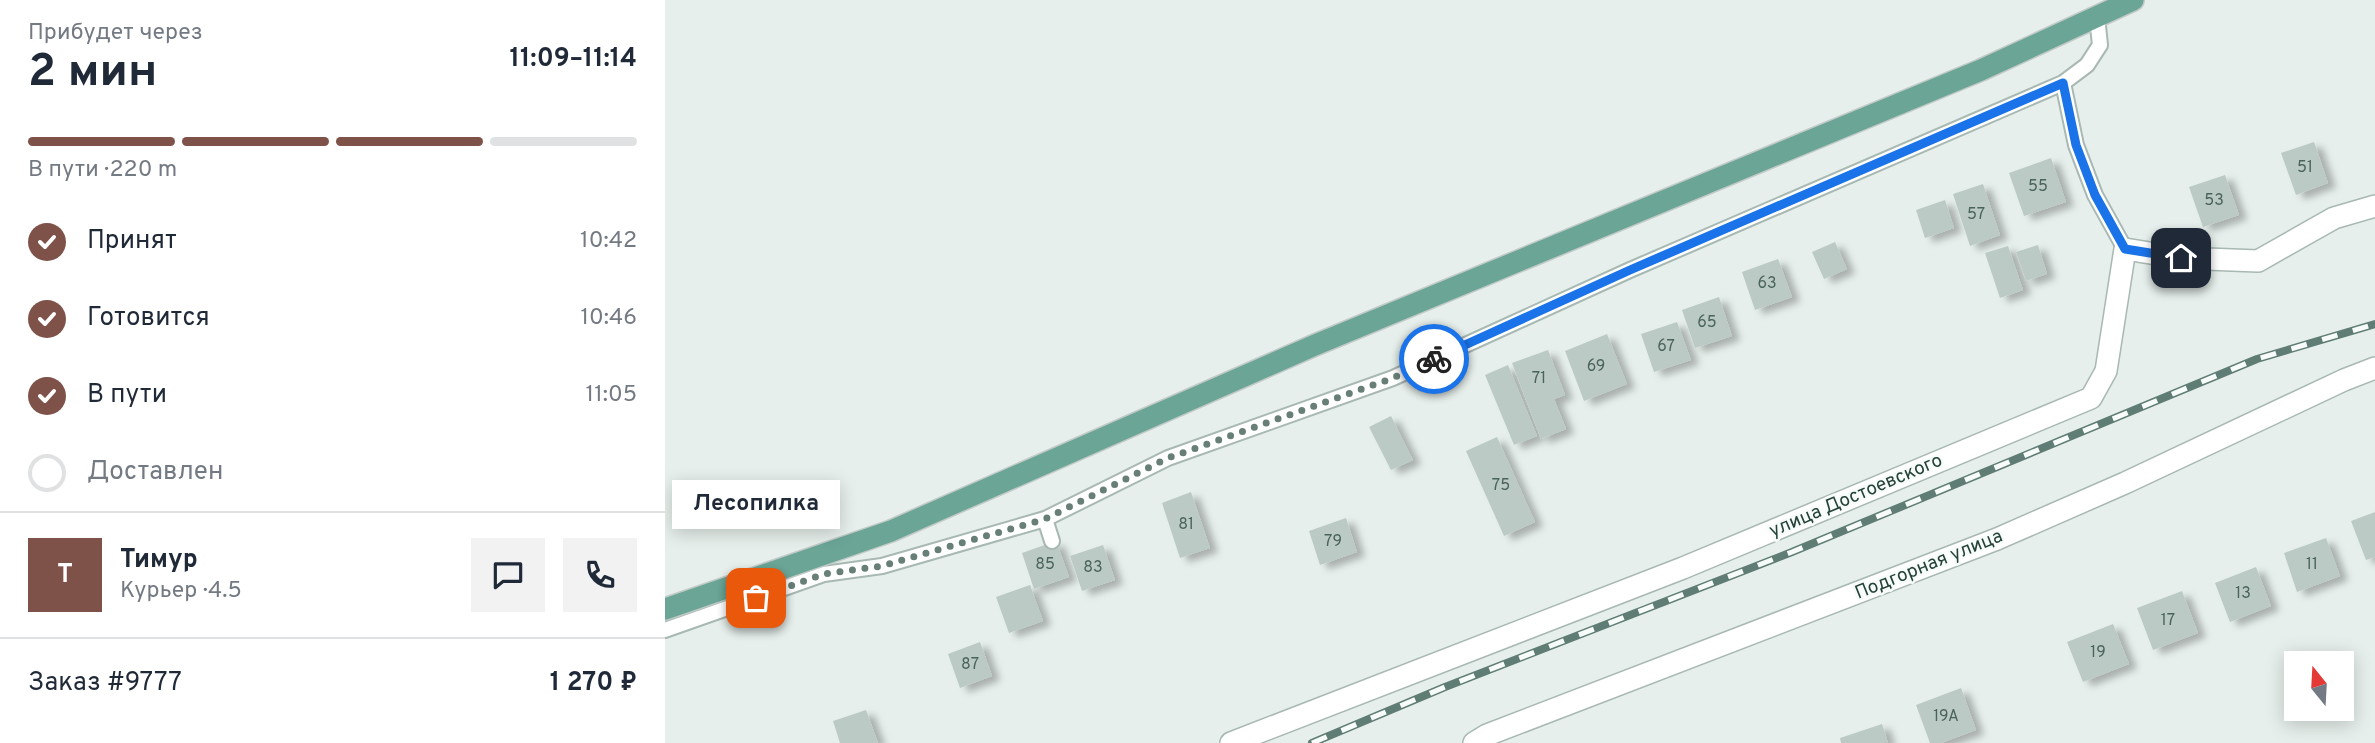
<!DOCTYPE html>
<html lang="ru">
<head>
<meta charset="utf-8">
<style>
	body { margin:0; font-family:Overpass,sans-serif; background:#f2f2f3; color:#1f2937; height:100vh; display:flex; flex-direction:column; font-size:26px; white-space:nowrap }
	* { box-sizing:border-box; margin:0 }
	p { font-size:23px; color:#747a83 }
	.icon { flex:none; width:38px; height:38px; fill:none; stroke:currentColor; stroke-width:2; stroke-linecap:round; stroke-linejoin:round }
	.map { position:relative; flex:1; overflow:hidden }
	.drawer { display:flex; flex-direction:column; background:#fff; width:665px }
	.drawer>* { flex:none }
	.needle { width:46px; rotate:342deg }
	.buttons { position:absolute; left:1619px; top:651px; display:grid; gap:14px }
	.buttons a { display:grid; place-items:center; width:70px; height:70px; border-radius:0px; background:#fff; box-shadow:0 4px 18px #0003; font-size:35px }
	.pin { position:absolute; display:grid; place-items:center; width:60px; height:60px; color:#fff; margin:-30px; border-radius:14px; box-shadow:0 4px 10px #0006 }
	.courier { position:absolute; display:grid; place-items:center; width:70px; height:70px; margin:-35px; border:5px solid #1a73e8; border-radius:50%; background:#fff; color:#222; box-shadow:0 2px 9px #0007 }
	.bubble { position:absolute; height:49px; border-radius:0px; background:#fff; box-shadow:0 4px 18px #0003; font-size:23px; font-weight:700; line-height:49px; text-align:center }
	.overview em { font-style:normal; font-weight:700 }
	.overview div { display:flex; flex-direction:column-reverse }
	.overview { display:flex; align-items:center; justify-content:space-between; height:119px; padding:0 28px }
	h1 { font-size:46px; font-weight:700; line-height:52px }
	.bar { display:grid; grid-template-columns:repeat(4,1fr); gap:10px 7px; align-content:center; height:84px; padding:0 28px }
	.bar i { height:9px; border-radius:5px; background:#e0e1e3 }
	.bar .on { background:#7f5249 }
	.bar p { grid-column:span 4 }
	.line { display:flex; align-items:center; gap:18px; padding:0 28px; border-top:2px solid #e0e1e3 }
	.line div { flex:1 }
	.round { display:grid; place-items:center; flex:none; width:74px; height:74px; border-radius:0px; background:#f2f2f3 }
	ol { padding:0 28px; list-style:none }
	li { display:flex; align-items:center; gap:21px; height:77px }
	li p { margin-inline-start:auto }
	li .icon { padding:7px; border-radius:50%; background:#7f5249; color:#fff; stroke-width:4 }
	li:last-child { color:#747a83 }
	li i { width:38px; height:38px; border:4px solid #e0e1e3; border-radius:50% }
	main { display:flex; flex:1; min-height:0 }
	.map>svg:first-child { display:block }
	.building { fill:#bbcac4; filter:url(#shadow) }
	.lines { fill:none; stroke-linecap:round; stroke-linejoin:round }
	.lane-casing { stroke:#a8b8b2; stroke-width:18 }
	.street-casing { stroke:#a8b8b2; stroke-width:24 }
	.primary-casing { stroke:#c2cac8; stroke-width:24 }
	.lane { stroke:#fff; stroke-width:14 }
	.street { stroke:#fff; stroke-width:21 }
	.primary { stroke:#6aa596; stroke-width:21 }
	.rail-casing { stroke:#5f7d75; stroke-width:8 }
	.rail { stroke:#f7fbf9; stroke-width:5; stroke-dasharray:16; stroke-linecap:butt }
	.done { stroke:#687f78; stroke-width:7; stroke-dasharray:0 12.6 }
	.route { stroke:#1a73e8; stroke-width:9 }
	.labels { text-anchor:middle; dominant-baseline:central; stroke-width:5; stroke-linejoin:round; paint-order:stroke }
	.number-label { font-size:16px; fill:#4a645c }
	.street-label { font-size:19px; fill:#24423a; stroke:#f7fbf9 }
</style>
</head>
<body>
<main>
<section class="drawer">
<div class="overview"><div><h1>2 мин</h1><p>Прибудет через</p></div><em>11:09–11:14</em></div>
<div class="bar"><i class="on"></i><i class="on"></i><i class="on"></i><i></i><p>В пути · 220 m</p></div>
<ol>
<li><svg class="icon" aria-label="check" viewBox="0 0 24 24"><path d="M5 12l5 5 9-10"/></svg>Принят<p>10:42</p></li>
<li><svg class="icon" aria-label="check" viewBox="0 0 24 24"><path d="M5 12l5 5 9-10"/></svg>Готовится<p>10:46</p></li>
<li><svg class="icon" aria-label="check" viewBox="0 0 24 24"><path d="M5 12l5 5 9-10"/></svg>В пути<p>11:05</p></li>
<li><i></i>Доставлен</li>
</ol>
<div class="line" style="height:126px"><b class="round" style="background:#7f5249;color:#fff">Т</b><div><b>Тимур</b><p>Курьер · 4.5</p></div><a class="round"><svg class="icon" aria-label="chat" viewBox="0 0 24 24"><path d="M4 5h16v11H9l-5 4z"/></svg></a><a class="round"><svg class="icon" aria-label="phone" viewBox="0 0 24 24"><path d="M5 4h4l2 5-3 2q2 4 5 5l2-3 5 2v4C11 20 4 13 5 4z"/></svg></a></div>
<div class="line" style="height:91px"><div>Заказ #9777</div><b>1 270 ₽</b></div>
</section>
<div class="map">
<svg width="1710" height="743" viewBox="0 0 1710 743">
	<defs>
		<filter id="shadow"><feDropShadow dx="8" dy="4.5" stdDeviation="3.5" flood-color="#0004"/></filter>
	</defs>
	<rect width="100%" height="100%" fill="#e6efeb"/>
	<!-- building -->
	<path class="building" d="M 1649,142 L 1663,183 L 1631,195 L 1616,153 Z
		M 1386,158 L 1401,202 L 1359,216 L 1344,173 Z
		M 1560,175 L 1574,215 L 1538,227 L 1524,187 Z
		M 1318,184 L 1335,235 L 1305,246 L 1288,194 Z
		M 1280,200 L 1289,228 L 1260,238 L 1251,210 Z
		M 1170,242 L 1182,269 L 1159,279 L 1147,252 Z
		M 1373,245 L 1382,274 L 1361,281 L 1351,252 Z
		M 1343,246 L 1358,290 L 1335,298 L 1320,253 Z
		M 1113,259 L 1127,297 L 1090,310 L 1077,272 Z
		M 1054,297 L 1067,336 L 1030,348 L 1017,310 Z
		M 1012,322 L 1026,360 L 989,372 L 976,334 Z
		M 942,334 L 962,384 L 919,401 L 900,351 Z
		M 883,350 L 900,395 L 889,399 L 901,429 L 876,439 L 847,363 Z
		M 843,365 L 872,436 L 849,445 L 820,375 Z
		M 726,416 L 748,460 L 726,470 L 704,427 Z
		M 832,437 L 870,522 L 839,536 L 801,451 Z
		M 526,492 L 545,548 L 515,558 L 497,503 Z
		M 1710,512 L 1710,557 L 1701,560 L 1686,521 Z
		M 681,518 L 692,552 L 655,565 L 644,531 Z
		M 1661,538 L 1675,576 L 1632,592 L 1619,553 Z
		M 391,541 L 404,577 L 369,589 L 357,553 Z
		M 438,545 L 450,580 L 417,591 L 405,556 Z
		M 1591,567 L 1606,606 L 1565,622 L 1550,583 Z
		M 365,585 L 378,621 L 344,633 L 331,597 Z
		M 1517,591 L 1533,633 L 1488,650 L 1472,608 Z
		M 1448,624 L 1464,664 L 1418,682 L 1402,642 Z
		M 315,642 L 327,676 L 295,688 L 283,654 Z
		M 1296,688 L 1311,730 L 1276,743 L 1265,743 L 1251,705 Z
		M 201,710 L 213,743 L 175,743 L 168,721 Z
		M 1217,724 L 1223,743 L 1176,743 L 1175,738 Z"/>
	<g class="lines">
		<defs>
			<path id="lane" d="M 1398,83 L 1411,145 L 1430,195 L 1460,249
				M 380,519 L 503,458 L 728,378 L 965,270 L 1398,83 L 1422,65 L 1435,45 L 1432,17
				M 0,630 L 159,574 L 217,566 L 380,519 L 387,541"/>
			<path id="street" d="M 566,743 L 1018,568 L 1426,398 L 1441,371 L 1460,249 L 1516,258 L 1593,261 L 1669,218 L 1710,206
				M 809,743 L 822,735 L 1332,539 L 1460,483 L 1679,380 L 1710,368"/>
			<path id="primary" d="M 0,609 L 226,531 L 650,345 L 1316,70 L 1468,0"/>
		</defs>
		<!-- lane casing -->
		<use href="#lane" class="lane-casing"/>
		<!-- street casing -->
		<use href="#street" class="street-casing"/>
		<!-- primary casing -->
		<use href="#primary" class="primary-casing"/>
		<!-- lane -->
		<use href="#lane" class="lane"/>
		<!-- street -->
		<use href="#street" class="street"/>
		<!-- primary -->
		<use href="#primary" class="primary"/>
		<defs>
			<path id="rail" d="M 647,743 L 780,687 L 1127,552 L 1592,359 L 1710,324"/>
		</defs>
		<!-- rail casing -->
		<use href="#rail" class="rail-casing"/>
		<!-- rail -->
		<use href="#rail" class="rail"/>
	</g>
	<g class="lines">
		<!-- done -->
		<path class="done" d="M 91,598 L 159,574 L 217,566 L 380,519 L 503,458 L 728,378 L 769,359"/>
		<!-- route -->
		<path class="route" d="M 769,359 L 965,270 L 1398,83 L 1411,145 L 1430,195 L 1460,249 L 1516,258"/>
	</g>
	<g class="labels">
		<!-- number labels -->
		<g class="number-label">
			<text x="1640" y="168">51</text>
			<text x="1373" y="187">55</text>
			<text x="1549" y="201">53</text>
			<text x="1311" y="215">57</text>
			<text x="1102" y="284">63</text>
			<text x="1042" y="323">65</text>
			<text x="1001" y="347">67</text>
			<text x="931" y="367">69</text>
			<text x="874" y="379">71</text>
			<text x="836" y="486">75</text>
			<text x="521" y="525">81</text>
			<text x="668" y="542">79</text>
			<text x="380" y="565">85</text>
			<text x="1647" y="565">11</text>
			<text x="428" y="568">83</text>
			<text x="1578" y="594">13</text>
			<text x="1503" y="621">17</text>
			<text x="1433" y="653">19</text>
			<text x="305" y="665">87</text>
			<text x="1281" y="717">19А</text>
		</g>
		<!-- street labels -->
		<g class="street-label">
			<text transform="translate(1191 496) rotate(-23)">улица Достоевского</text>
			<text transform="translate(1264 565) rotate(-22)">Подгорная улица</text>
		</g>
	</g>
</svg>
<div class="buttons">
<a><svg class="needle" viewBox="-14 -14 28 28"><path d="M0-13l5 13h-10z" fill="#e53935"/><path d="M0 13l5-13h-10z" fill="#747a83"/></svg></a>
</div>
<div class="pin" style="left:91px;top:598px;background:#ea580c"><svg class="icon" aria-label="bag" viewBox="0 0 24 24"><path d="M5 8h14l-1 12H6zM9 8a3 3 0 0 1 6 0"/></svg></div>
<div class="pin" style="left:1516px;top:258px;background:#1f2937"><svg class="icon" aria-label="home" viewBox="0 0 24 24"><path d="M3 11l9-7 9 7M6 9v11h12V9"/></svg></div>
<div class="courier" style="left:769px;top:359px"><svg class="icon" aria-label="bike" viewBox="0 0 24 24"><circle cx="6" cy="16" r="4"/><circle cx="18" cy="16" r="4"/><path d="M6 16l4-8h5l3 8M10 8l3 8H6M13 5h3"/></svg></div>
<div class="bubble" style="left:7px;top:480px;width:168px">Лесопилка</div>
</div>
</main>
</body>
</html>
